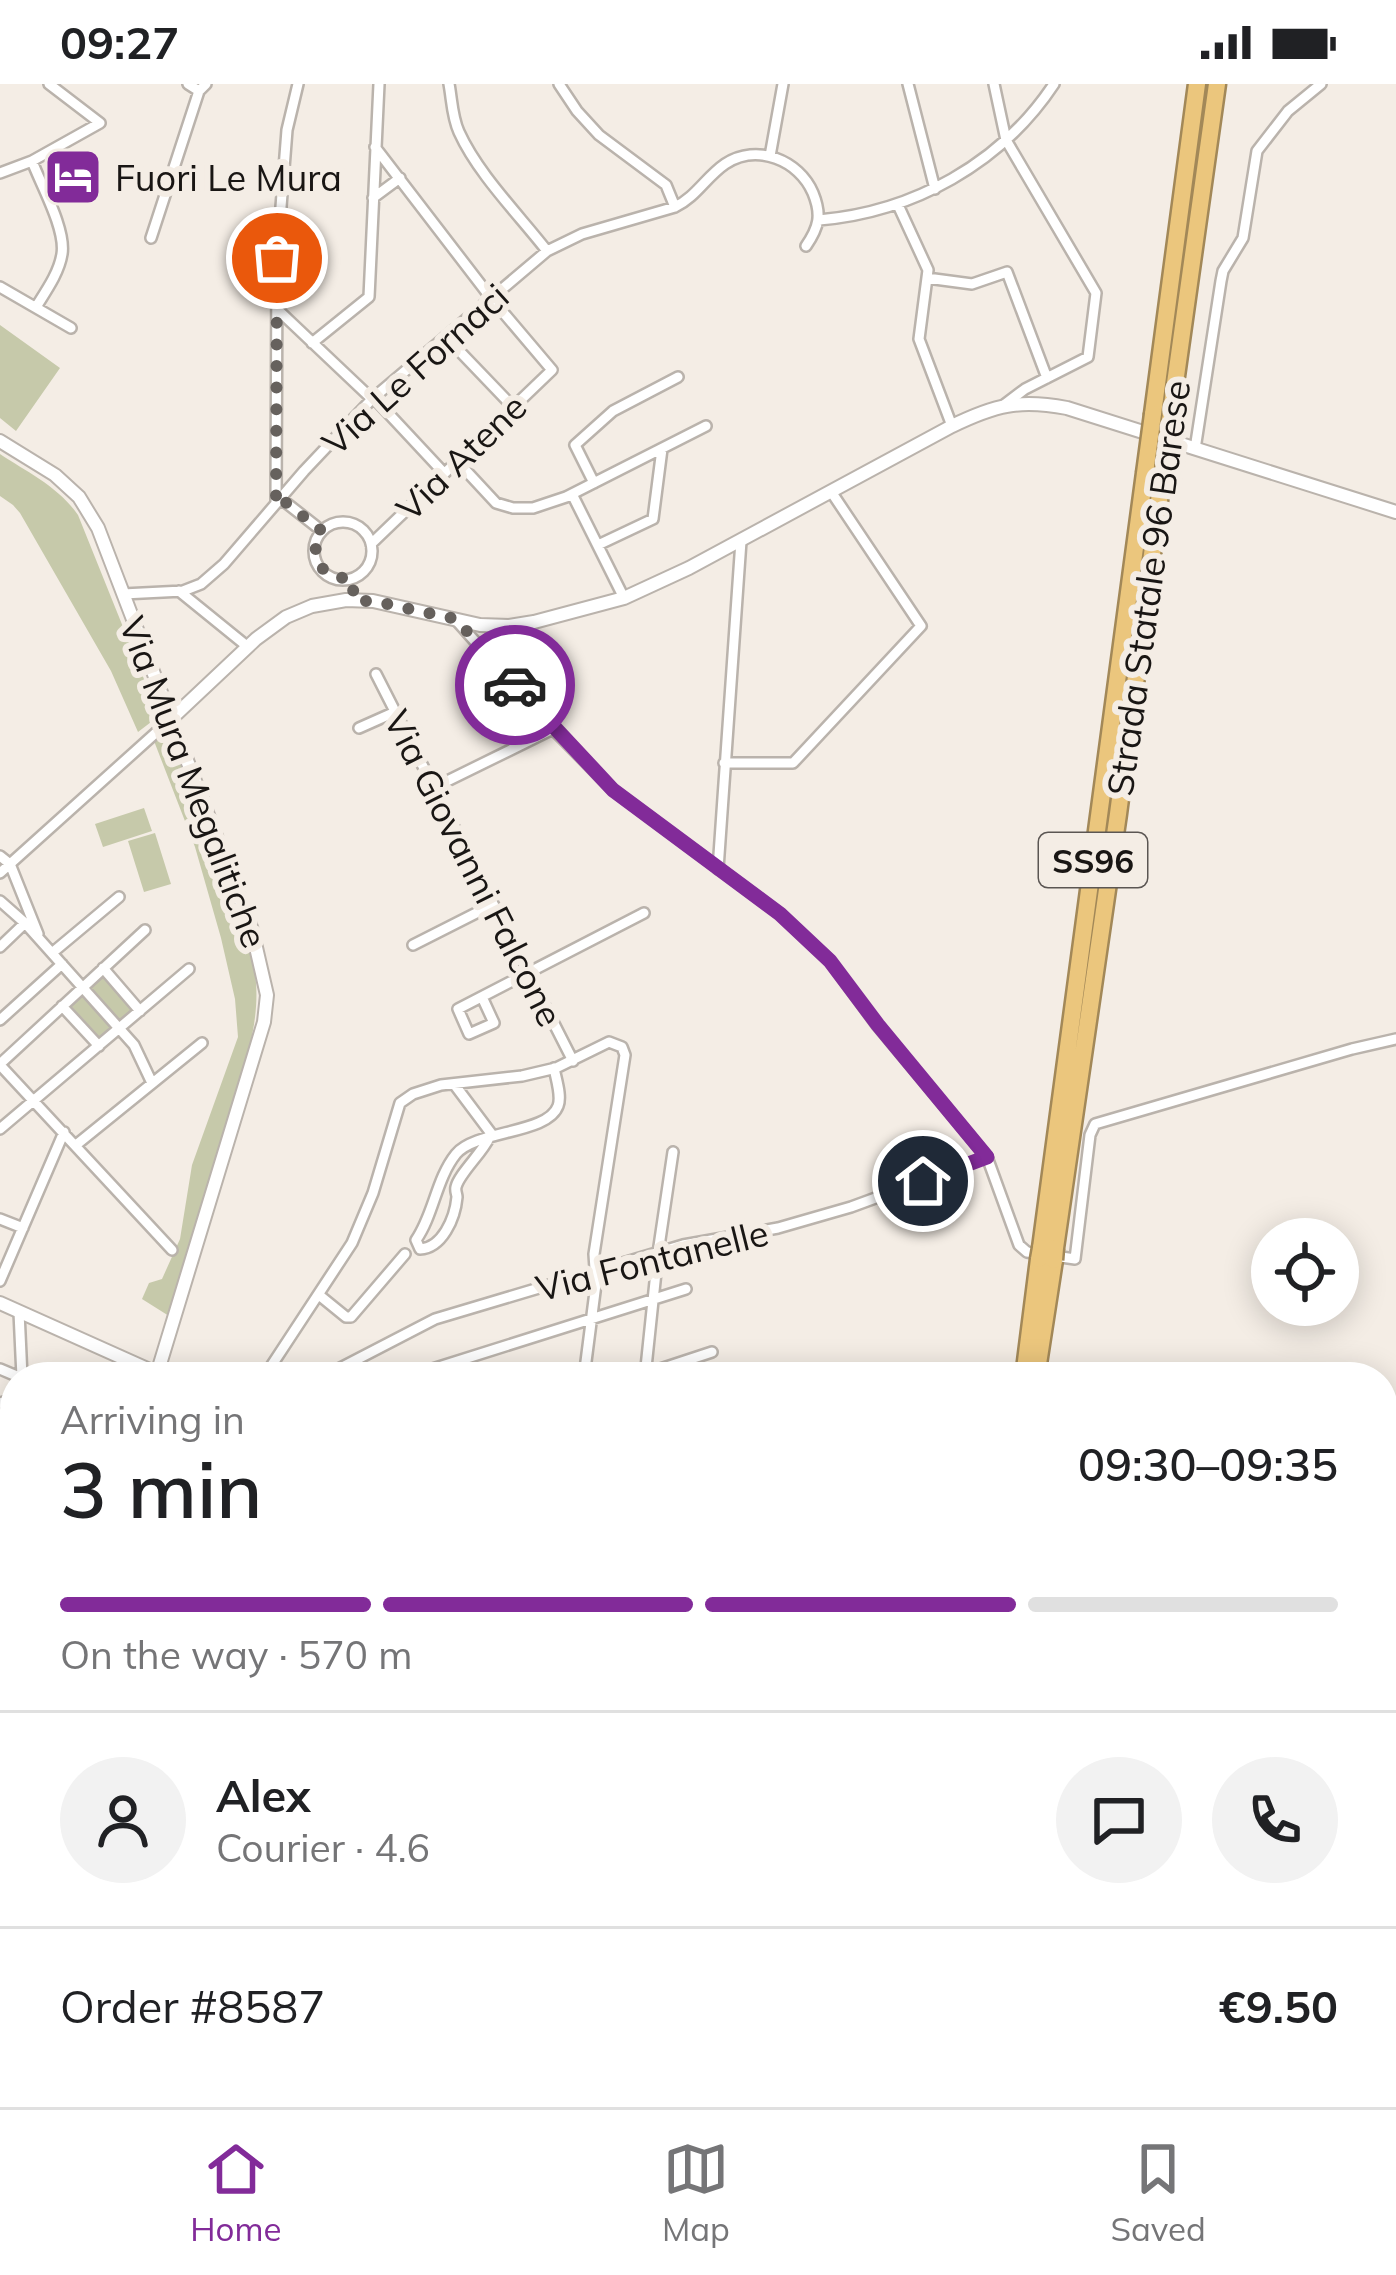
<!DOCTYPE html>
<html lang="en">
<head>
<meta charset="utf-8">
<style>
	body { margin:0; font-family:Mulish,sans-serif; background:#f2f2f2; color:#202124; height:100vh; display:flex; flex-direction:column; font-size:45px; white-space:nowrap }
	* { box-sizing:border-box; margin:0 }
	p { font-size:39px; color:#757577 }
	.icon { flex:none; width:66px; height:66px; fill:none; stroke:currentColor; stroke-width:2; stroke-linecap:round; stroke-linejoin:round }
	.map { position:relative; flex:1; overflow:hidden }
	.panel { position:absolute; left:0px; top:1278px; width:1398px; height:747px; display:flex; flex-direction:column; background:#fff; border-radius:48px 48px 0 0; box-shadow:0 6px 30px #0003 }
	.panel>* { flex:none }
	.buttons { position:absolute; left:1251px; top:1134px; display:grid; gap:24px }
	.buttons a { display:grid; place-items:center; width:108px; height:108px; border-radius:50%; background:#fff; box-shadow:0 6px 30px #0003; font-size:60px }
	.pin { position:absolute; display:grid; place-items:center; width:102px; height:102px; color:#fff; margin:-51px; border:6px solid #fff; border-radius:50%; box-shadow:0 3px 12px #0007 }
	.courier { position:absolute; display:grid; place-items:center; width:120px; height:120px; margin:-60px; border:9px solid #822b99; border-radius:50%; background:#fff; color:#222; box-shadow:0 3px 15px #0007 }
	.summary em { font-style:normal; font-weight:600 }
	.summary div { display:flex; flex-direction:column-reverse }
	.summary { display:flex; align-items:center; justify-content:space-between; height:204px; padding:0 60px }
	h1 { font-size:78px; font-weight:600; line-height:90px }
	.bar { display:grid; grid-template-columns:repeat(4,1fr); gap:18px 12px; align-content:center; height:144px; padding:0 60px }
	.bar i { height:15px; border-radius:9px; background:#e0e0e0 }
	.bar .current { background:#822b99 }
	.bar p { grid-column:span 4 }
	.line { display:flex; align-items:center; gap:30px; padding:0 60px; border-top:3px solid #e0e0e0 }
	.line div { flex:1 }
	.round { display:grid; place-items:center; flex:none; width:126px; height:126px; border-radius:63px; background:#f2f2f2 }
	.status { display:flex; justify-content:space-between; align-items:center; height:84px; padding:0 60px; background:#fff; direction:ltr }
	.status svg { height:33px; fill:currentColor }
	.tabs { display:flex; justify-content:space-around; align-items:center; height:168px; border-top:3px solid #e0e0e0; background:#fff; font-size:33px; color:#757577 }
	.tabs a { display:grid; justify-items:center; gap:6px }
	.tabs .current { color:#822b99 }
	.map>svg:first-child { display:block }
	.built { fill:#ede0d3 }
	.green { fill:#c6c9aa }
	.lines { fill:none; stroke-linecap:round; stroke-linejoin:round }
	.street-casing { stroke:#bab3ac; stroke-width:14 }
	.secondary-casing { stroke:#bab3ac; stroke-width:16 }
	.highway-casing { stroke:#a28858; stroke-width:21 }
	.street { stroke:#fff; stroke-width:9 }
	.secondary { stroke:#fff; stroke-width:12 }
	.highway { stroke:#ebc67d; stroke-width:16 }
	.highway-bridge-casing { stroke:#a28858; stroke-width:21; stroke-linecap:butt }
	.highway-bridge { stroke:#ebc67d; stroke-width:16 }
	.done { stroke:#66615d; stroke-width:12; stroke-dasharray:0 21.6 }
	.route { stroke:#822b99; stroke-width:15 }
	.labels { text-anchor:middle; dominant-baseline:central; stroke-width:12; stroke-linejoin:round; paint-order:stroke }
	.shield { fill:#f4ede5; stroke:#5b5653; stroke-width:3 }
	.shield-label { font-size:33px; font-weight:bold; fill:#191614 }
	.poi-label { font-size:36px; fill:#191614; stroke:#f4ede5; text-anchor:start }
	.street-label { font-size:36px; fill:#191614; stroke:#f4ede5 }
</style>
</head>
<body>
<div class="status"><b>09:27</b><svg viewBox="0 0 49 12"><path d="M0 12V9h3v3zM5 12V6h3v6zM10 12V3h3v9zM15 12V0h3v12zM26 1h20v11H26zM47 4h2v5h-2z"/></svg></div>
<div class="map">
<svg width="1396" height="2023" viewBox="0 0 1396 2023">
	<rect width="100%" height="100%" fill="#f4ede5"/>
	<!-- built -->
	<path class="built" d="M 171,2010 L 232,2010 L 221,2023 L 187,2023 Z"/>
	<!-- green -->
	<path class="green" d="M 0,241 L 60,284 L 16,347 L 0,334 Z
		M 0,370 C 27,388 59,403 78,431 L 156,625 L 155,635 L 138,648 L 111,587 L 20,429 L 13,421 L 0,412 Z
		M 163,649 L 171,652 L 242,837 C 259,886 261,918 248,969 L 169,1232 L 142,1215 L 149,1199 L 162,1195 L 180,1155 L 192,1081 L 238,953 L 235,915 L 221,854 L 195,763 L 154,657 Z
		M 144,724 L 152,747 L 103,763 L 95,740 Z
		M 155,749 L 171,800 L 144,808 L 128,757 Z
		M 102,891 L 134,926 L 121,938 L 89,903 Z
		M 82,910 L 112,944 L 100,954 L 70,921 Z
		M 254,2010 L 389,2010 L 378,2023 L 242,2023 Z"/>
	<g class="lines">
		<defs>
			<path id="street" d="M 188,0 L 199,7 L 206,0
				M 449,0 C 452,16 452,33 459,48 C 478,90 519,131 547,167
				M 559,0 L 577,27 L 599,51 L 666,101 L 675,123
				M 908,0 L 935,105
				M 994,0 L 1006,56 L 1096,209 L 1088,273 L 1025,305 L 1005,320
				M 770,72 L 783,0
				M 32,77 C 41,101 66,145 62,170 C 59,189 46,207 36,223
				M 0,89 L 32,77 L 100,39 L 49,0
				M 373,114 L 400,94
				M 898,121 L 928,186 L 919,255 L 952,342
				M 819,136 C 913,128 1001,80 1054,0
				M 151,154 L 199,7
				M 927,194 L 972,200 L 1007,188 L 1047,294
				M 0,203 L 71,244
				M 277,225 L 372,315
				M 446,253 L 513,323
				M 312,259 L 369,213 L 379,0
				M 374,314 L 444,389
				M 1195,365 L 1221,197 L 1223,187 L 1243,154 L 1257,67 L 1288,27 L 1321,0
				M 457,377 L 496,419 L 513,424 L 533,424 L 566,413 L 706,342
				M 594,399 L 575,361 L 613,327 L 678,293
				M 572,410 L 624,514
				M 280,414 L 322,447
				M 276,419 L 277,174 L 287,46 L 298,0
				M314 467a29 29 0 1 1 58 0a29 29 0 1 1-58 0Z
				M 371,460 L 552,286 L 491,214 L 375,63
				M 598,461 L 653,435 L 662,365
				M 179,507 L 248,563
				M 123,510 L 183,507 L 201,500 L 224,480 L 304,387 L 372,315 L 547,167 L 582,150 L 675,123 C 696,113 706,93 725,80 C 757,59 799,76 813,109 C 822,131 819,143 806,162
				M 456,536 L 553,645 L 613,706 L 780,830 L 830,877 L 877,941 L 987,1073 L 1019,1161 L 1027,1168 L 1075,1175 L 1090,1051 L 1095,1040 L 1352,965 L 1396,955
				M 376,590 L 573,977
				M 359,644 L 395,628
				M 724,679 L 793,679 L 921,542 L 832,409
				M 433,704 L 553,645
				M 0,772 L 10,780 L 38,850
				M 718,785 L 741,457
				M 0,789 L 170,636
				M 0,817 L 25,839 L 134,961 L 152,999
				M 413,861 L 492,821
				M 0,863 L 25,839
				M 52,869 L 119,813
				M 103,884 L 140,927
				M 482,913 L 494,939 L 469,950 L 458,925 C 520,893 582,861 644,829
				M 62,922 L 99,962
				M 0,936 L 62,880
				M 0,980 L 145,846
				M 0,981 L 172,1166
				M 454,1000 L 493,1052
				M 0,1045 L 189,885
				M 489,1054 C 482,1069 459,1090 456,1103 C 455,1107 457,1110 457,1113 C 455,1135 442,1164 420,1165 L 416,1156 C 434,1130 436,1095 456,1070 C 476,1046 548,1050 558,1022 C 562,1012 556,995 554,984
				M 76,1061 L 202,959
				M 0,1135 L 23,1144
				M 0,1197 L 64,1048
				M 319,1211 L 346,1233 L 351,1233 L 405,1170
				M 19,1228 L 22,1293
				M 0,1285 L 19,1293
				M 264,1293 L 352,1159 L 373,1109 L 400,1019 L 413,1010 L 441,1001 L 522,992 L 556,984 L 609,958 L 622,963 L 625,971 L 594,1170 L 596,1200 L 584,1293
				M 323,1293 L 435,1235 L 683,1161 L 778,1144 L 851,1123 L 987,1073
				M 407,1293 L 686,1205
				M 636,1293 L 712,1268
				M 645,1293 L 658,1169 L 673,1068
				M 0,1319 L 15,1315
				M 0,1342 L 15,1341
				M 0,1364 L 15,1370
				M 0,1417 L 15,1379
				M 0,1466 L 15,1478
				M 0,1524 L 15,1530
				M 0,1558 L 15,1545
				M 0,1650 L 15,1653
				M 0,1693 L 15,1695
				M 1383,1779 L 1396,1783
				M 0,1790 L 5,1750
				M 0,1806 L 15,1808
				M 0,1859 L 15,1861
				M 0,1955 L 15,1959
				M 34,2010 L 39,2023
				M 87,2010 L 102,2023
				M 161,2010 L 178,2023
				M 414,2010 L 424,2023
				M 559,2010 L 564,2023
				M 648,2010 L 664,2023
				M 478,2011 L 482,2023
				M 0,2013 L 15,2006
				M 103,2023 L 113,2010
				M 140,2023 L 149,2010
				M 227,2023 L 239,2010"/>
			<path id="secondary" d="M 0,357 L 55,391 L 79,413 L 98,444 L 252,846 L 267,911 L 264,938 L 157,1290
				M 170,636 L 256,555 L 286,533 L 312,522 L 346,516 L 373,517 L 480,541 L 509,542 L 534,538 L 624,514 L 689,484 L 952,342 C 995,321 1019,315 1067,324 L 1396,428
				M 0,1219 L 163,1292
				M 1383,1834 L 1396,1840"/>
			<path id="highway" d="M 1153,330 L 1197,0
				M 1170,335 L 1217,0
				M 1041,1164 L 1145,389
				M 1055,1164 L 1118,730 L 1162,394
				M 1024,1293 L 1039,1175
				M 1036,1293 L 1054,1176
				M 926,2023 L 928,2010
				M 945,2023 L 947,2010"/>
		</defs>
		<!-- street casing -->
		<use href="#street" class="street-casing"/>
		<!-- secondary casing -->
		<use href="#secondary" class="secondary-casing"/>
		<!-- highway casing -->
		<use href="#highway" class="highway-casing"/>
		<!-- street -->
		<use href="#street" class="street"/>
		<!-- secondary -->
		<use href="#secondary" class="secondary"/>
		<!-- highway -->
		<use href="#highway" class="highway"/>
		<defs>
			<path id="highway-bridge" d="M 1145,389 L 1153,330
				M 1162,394 L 1170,335
				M 1039,1175 L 1041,1164
				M 1054,1176 L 1055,1164"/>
		</defs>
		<!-- highway-bridge casing -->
		<use href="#highway-bridge" class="highway-bridge-casing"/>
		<!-- highway-bridge -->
		<use href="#highway-bridge" class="highway-bridge"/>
	</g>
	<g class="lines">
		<!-- done -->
		<path class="done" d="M 277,174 L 276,419 L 280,414 L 322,447 C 306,472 322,496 351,494 L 355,517 L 373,517 L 456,535 L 515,601"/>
		<!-- route -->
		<path class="route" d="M 515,601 L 613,706 L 780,830 L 830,877 L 878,941 L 987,1073 L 923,1097"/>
	</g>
	<!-- icons -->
	<defs>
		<symbol id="hotel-square" viewBox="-11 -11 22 22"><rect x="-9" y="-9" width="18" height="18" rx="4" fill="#822b99" stroke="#f4ede5"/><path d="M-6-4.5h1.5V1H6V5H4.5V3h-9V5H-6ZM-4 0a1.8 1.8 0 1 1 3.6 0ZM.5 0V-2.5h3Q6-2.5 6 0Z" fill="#fff"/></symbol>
	</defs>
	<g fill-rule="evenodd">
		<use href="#hotel-square" x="40" y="60" width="66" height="66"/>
	</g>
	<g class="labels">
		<!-- shield labels -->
		<rect class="shield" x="1039" y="749" width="108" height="54" rx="9"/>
		<g class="shield-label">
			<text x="1093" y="776">SS96</text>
		</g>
		<!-- poi labels -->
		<g class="poi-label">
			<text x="115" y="93">Fuori Le Mura</text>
		</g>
		<!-- street labels -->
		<g class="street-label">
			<text transform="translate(415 285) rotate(-42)">Via Le Fornaci</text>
			<text transform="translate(461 373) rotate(-44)">Via Atene</text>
			<text transform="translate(1148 504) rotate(-82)">Strada Statale 96 Barese</text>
			<text transform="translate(194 698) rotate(69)">Via Mura Megalitiche</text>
			<text transform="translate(474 784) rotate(63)">Via Giovanni Falcone</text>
			<text transform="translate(652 1176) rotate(-14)">Via Fontanelle</text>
		</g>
	</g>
</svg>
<div class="buttons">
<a><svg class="icon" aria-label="locate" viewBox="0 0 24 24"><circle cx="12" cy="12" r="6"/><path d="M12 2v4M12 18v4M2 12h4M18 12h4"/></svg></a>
</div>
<div class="pin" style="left:277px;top:174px;background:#ea580c"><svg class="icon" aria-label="bag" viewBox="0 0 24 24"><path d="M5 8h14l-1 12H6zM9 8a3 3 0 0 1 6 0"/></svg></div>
<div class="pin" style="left:923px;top:1097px;background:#1f2937"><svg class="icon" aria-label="home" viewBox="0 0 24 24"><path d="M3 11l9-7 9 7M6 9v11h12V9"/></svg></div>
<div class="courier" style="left:515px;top:601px"><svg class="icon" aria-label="car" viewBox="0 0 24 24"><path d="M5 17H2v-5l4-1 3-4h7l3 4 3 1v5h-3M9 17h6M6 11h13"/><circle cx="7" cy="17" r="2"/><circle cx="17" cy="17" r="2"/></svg></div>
<section class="panel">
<div class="summary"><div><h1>3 min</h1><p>Arriving in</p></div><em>09:30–09:35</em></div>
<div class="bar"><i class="current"></i><i class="current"></i><i class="current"></i><i></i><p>On the way · 570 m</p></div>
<div class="line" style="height:216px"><a class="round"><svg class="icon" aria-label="person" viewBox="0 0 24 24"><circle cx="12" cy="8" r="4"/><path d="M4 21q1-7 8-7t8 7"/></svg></a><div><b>Alex</b><p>Courier · 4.6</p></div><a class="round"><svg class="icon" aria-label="chat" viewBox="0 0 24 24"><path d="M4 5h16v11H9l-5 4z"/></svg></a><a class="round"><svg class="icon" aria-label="phone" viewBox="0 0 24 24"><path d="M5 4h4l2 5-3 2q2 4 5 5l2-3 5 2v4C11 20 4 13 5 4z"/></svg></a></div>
<div class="line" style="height:156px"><div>Order #8587</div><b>€9.50</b></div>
</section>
</div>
<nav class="tabs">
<a class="current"><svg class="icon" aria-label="home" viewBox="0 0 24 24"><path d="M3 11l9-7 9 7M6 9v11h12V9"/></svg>Home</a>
<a><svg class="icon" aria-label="map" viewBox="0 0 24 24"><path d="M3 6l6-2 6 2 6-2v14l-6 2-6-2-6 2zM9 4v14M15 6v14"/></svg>Map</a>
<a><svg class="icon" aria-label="saved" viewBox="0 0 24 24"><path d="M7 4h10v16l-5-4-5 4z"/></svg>Saved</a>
</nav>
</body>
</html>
